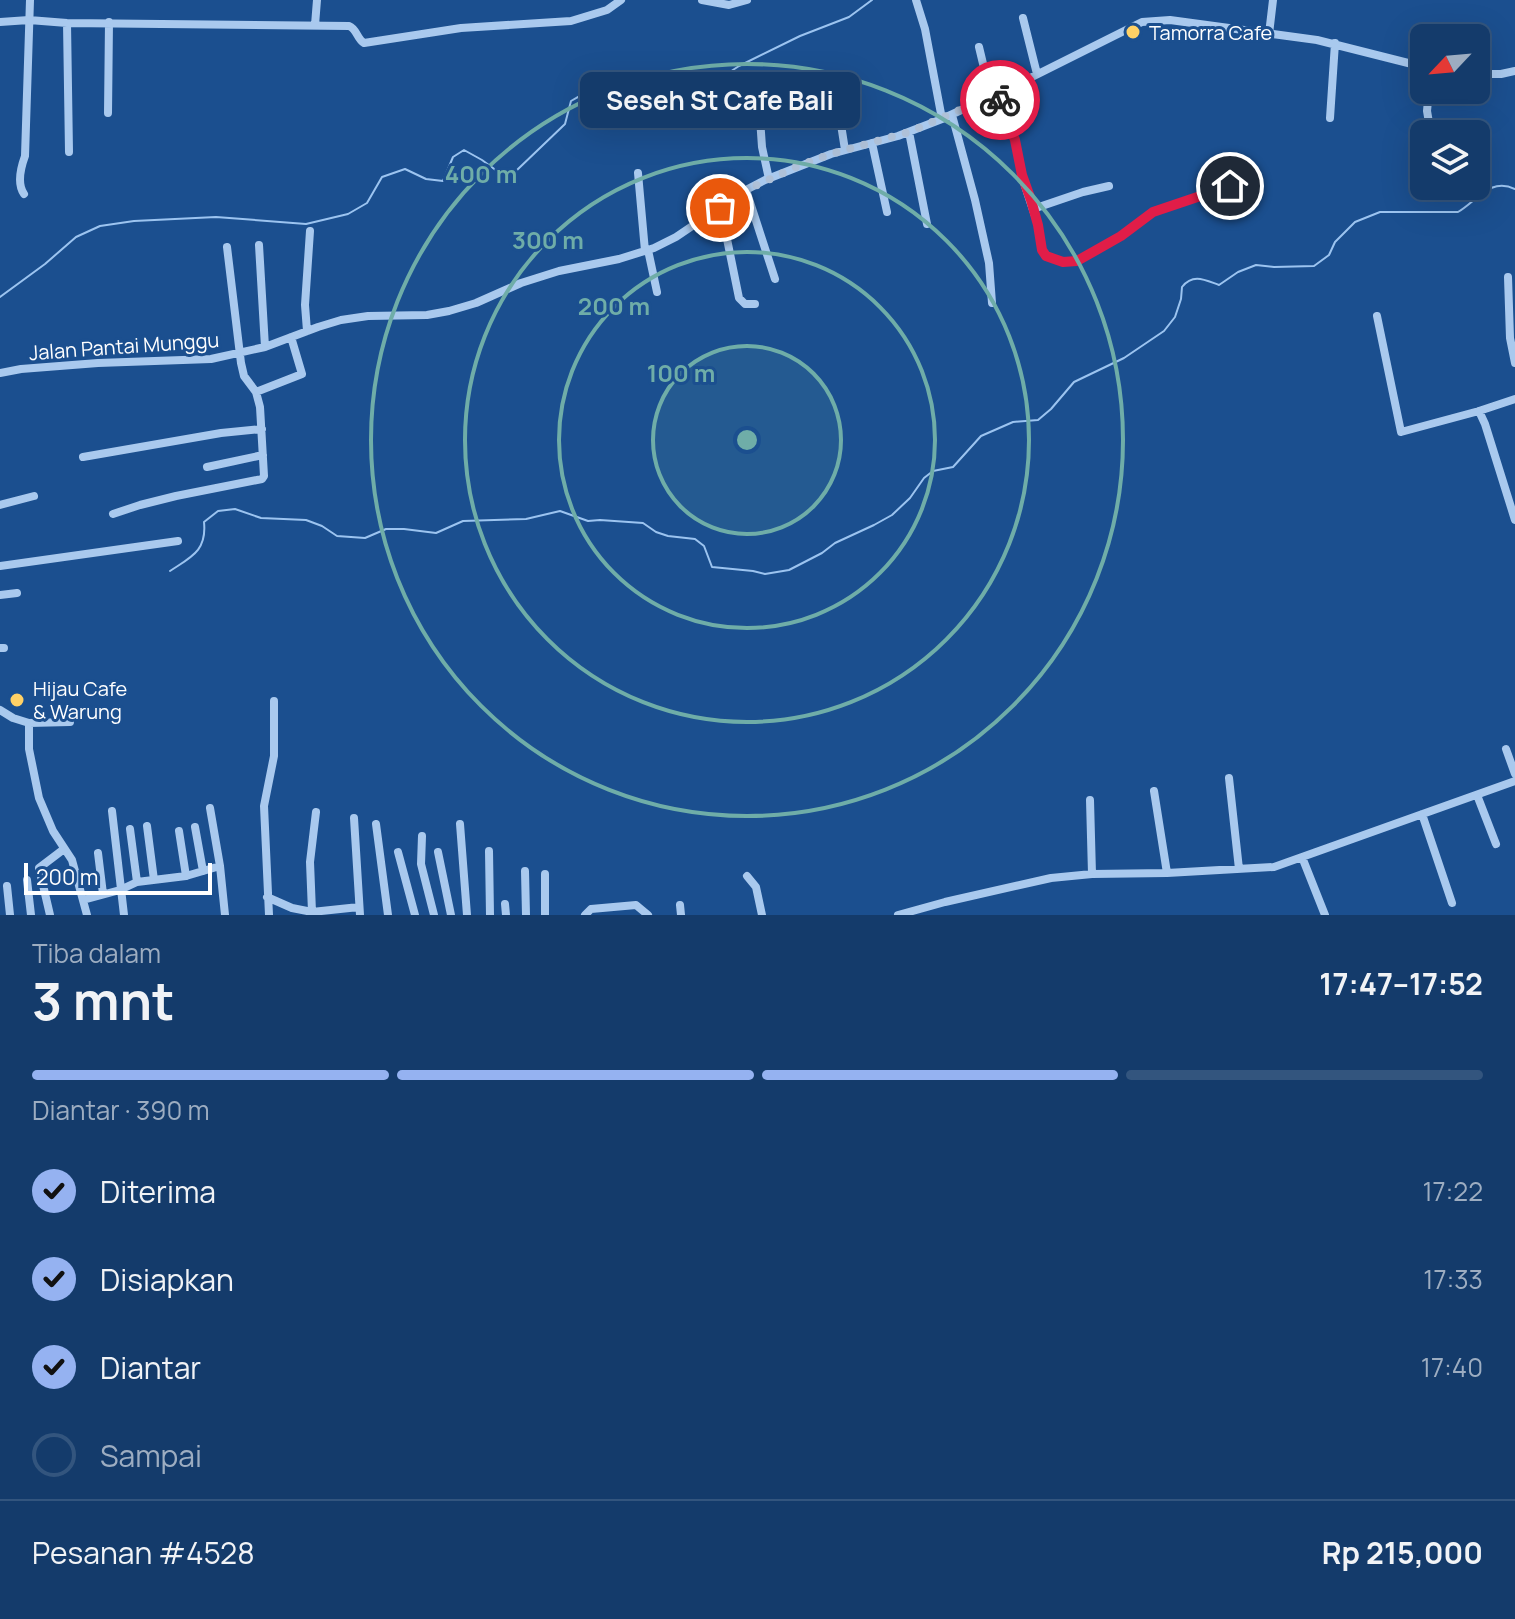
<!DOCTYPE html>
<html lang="id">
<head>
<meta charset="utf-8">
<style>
	body { margin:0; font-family:Manrope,sans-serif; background:#1d4271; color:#f1f3f6; height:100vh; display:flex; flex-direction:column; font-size:30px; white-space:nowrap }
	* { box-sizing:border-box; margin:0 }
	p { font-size:26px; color:#9dadc1 }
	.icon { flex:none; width:44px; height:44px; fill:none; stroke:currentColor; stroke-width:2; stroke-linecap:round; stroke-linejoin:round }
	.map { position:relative; height:915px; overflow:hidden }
	.details { display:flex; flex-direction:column; background:#143b6b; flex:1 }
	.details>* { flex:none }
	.needle { width:52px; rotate:244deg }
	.buttons { position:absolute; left:1410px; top:24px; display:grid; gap:16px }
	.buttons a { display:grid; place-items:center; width:80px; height:80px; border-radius:12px; background:#143b6b; box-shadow:0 8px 32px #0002,0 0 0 2px #33557e; font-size:40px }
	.scale { position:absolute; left:24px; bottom:20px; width:188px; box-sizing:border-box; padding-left:8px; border:4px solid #fff; border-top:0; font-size:22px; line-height:28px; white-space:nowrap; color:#fff; -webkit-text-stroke:6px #1b4f8f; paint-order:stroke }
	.pin { position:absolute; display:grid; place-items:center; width:68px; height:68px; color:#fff; margin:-34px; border:4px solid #fff; border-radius:50%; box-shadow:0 2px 8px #0007 }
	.courier { position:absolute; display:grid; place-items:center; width:80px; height:80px; margin:-40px; border:6px solid #e11d48; border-radius:50%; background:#fff; color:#222; box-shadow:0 2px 10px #0007 }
	.bubble { position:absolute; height:56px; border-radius:12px; background:#143b6b; box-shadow:0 8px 32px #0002,0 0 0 2px #33557e; font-size:26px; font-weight:700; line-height:56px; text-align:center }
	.overview em { font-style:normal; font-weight:700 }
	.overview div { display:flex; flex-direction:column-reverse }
	.overview { display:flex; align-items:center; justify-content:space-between; height:136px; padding:0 32px }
	h1 { font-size:52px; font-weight:700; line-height:60px }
	.bar { display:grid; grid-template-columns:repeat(4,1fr); gap:12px 8px; align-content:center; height:96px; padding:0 32px }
	.bar i { height:10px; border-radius:6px; background:#33557e }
	.bar .current { background:#95b2f1 }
	.bar p { grid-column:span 4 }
	.line { display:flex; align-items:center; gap:20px; padding:0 32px; border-top:2px solid #33557e }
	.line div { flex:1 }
	ol { padding:0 32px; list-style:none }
	li { display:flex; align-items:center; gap:24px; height:88px }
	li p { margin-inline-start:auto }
	li .icon { padding:8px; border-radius:50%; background:#95b2f1; color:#111; stroke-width:4 }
	li:last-child { color:#9dadc1 }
	li i { width:44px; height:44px; border:4px solid #33557e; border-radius:50% }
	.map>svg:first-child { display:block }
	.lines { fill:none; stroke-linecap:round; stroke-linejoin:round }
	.stream { stroke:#9cc4f0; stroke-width:2 }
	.street { stroke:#a9c9ee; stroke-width:8 }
	.done { stroke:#afc1d8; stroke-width:8; stroke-dasharray:0 14.4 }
	.route { stroke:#e11d48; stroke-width:10 }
	.ring { fill:none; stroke:#6fada8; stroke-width:4 }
	.poi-dot { fill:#ffd166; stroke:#1b4f8f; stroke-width:3 }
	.labels { text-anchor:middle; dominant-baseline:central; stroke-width:6; stroke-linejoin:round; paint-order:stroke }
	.poi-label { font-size:20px; fill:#fff; stroke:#1b4f8f; text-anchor:start }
	.street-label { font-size:20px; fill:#fff; stroke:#1b4f8f }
	.centre { fill:#6fada8; stroke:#1b4f8f; stroke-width:4 }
	.ring-label { font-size:24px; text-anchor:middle; font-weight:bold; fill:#6fada8; stroke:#1b4f8f; stroke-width:6; stroke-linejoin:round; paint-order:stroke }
</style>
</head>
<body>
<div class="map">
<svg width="1515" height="915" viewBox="0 0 1515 915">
	<rect width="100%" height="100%" fill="#1b4f8f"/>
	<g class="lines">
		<!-- stream -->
		<path class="stream" d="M 0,297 L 45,264 L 76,237 L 100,226 L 134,221 L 216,217 L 306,224 L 348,214 L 367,203 L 382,177 L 405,169 L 426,179 L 443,181 L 453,157 L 464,150 L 482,160 L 497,171 L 517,170 L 565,124 L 571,101 C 617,73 647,76 688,109 L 706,98 L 716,81 L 739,66 L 800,36 L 849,17 L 872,0
			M 170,571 C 191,557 207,551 204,522 L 218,511 L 235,509 L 261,518 L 306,520 L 322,526 L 337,536 L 365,538 L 386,529 L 404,529 L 436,533 L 463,521 L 526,519 L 560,511 L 588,521 L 600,520 L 643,523 L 656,532 L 668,536 L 695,539 L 704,546 L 712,567 L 753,571 L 765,574 L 789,570 L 822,553 L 835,543 L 874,525 L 892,515 L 910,498 L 924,478 L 933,471 L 953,467 L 981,436 L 1013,422 L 1038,420 L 1051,409 L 1074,382 L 1124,358 L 1164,331 L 1175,317 L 1181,299 L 1182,287 C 1193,273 1205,280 1219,285 L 1238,272 L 1256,265 L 1274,267 L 1314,266 L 1329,255 L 1335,242 L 1355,222 L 1380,212 L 1458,212 C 1477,201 1490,177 1515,189"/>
		<!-- street -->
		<path class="street" d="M 702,0 L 729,5 L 747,0
			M 916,0 L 925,29 L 942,119
			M 1023,18 L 1037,74
			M 0,22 L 29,20 L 67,23 L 349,26 C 357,29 357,39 364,43 L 461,28 L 571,21 L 607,10 L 621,0
			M 67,23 L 69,152
			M 315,25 L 317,0
			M 1269,34 L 1273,0
			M 979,47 L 991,97
			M 1476,74 L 1501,74 L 1515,71
			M 1429,90 L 1427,111 L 1431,134
			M 997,94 L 1015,140 L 1024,183 L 1038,225 L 1042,250 L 1046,256 L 1063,262 L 1077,261 L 1121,236 L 1153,212 L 1230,186
			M 837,99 L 845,150
			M 759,104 L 762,147 L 769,179
			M 108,113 L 109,22
			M 952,115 L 975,200 L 989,263 L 992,303
			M 1330,118 L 1335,43
			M 909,132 L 927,224
			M 872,143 L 887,212
			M 638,173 L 645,251
			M 1431,186 L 1433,193
			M 746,190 L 775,279
			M 24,194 C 17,184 21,167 25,156 L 30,0
			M 1033,209 L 1083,192 L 1109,186
			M 716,210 L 727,239 L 739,298 L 745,304 L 755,304
			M 259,245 L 265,347
			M 648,250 L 657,292
			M 1508,277 L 1510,338 L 1515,363
			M 1377,316 L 1401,432 L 1479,411 L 1515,399
			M 307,331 L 305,305 L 310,231
			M 0,373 L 21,369 L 98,363 L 211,359 L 265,347 L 318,327 L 341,320 L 368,316 L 427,315 L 449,311 L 476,303 L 521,283 L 559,271 L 619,259 L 654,248 L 676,237 L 744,191 L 765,180 L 831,154 L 898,136 L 942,119 L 1026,80 L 1142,22 L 1170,20 L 1317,40 L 1424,67
			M 256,392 L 302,374 L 291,337
			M 1479,411 L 1485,424 L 1515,520
			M 83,457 L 221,433 L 262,429
			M 207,467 L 263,455
			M 0,505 L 34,496
			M 113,514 L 140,505 L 176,496 L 262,479 L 264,476 L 260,407 L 256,392 L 244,376 L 241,363 L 227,247
			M 0,566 L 178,541
			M 0,595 L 17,593
			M 0,648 L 4,648
			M 0,710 L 13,718 L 29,723 L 29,749 L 39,798 L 53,831 L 72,860 L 87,915
			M 29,723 L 70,722
			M 1506,749 L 1515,774
			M 1229,778 L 1239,869
			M 1154,791 L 1167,873
			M 1477,795 L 1496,844
			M 1090,800 L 1092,874
			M 210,808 L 220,866 L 225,915
			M 112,811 L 124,915
			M 1422,814 L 1452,903
			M 354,818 L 360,915
			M 376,824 L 388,915
			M 460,824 L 467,915
			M 147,826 L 154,880
			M 195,827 L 203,871
			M 130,829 L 137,882
			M 179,831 L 186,876
			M 422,836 L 421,864 L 434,915
			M 489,851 L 490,915
			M 398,852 L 415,915
			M 438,852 L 451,915
			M 98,853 L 103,894
			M 1302,857 L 1325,915
			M 525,871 L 526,915
			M 747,876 L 756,887 L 762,915
			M 27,880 L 31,915
			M 7,886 L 10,915
			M 267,897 L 292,908 L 312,912 L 359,907
			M 83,900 L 120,890 L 137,882 L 186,876 L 220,866
			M 505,904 L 506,915
			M 680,905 L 681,915
			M 312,912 L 310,862 L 316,812
			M 50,915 L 39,868 L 64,849
			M 269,915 L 264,806 L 274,756 L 274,701
			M 545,915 L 545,874
			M 585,915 L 591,909 L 636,905 L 648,915
			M 898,915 L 945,902 L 1051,878 L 1092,874 L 1167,873 L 1274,867 L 1515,781"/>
	</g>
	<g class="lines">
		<!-- done -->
		<path class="done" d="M 720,208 L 746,190 L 796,167 L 831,154 L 909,132 L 997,94 L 1000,100"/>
		<!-- route -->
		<path class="route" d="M 1000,100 L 1015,140 L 1022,175 L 1031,200 L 1038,225 L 1042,250 L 1046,256 L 1063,262 L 1077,261 L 1121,236 L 1153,212 L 1230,186"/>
	</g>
	<!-- distance rings -->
	<circle cx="747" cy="440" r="94" fill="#6fada8" fill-opacity=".12"/>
	<g class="ring">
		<circle cx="747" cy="440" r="94"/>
		<circle cx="747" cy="440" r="188"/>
		<circle cx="747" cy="440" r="282"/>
		<circle cx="747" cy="440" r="376"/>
	</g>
	<!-- markers -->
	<g class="poi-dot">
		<circle cx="1133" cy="32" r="8"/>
		<circle cx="17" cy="700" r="8"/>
	</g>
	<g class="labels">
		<!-- poi labels -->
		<g class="poi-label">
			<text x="1149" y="32">Tamorra Cafe</text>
			<text x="33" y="688">Hijau Cafe<tspan x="33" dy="23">&amp; Warung</tspan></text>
		</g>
		<!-- street labels -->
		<g class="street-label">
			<text transform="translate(124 346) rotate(-4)">Jalan Pantai Munggu</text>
		</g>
	</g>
	<circle cx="747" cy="440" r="12" class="centre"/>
	<g class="ring-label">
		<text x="481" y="183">400 m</text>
		<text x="548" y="249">300 m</text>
		<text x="614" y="315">200 m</text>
		<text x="681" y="382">100 m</text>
	</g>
</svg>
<div class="buttons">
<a><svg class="needle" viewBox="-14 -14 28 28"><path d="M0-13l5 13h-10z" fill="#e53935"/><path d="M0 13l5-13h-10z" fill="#9dadc1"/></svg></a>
<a><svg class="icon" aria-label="layers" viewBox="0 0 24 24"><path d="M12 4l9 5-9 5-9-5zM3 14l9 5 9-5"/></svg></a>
</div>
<div class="scale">200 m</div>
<div class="pin" style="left:720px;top:208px;background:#ea580c"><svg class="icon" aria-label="bag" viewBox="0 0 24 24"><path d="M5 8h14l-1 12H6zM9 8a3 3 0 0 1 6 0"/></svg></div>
<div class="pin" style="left:1230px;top:186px;background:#1f2937"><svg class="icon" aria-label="home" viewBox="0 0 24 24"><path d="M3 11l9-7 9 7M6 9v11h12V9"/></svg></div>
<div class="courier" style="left:1000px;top:100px"><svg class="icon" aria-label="bike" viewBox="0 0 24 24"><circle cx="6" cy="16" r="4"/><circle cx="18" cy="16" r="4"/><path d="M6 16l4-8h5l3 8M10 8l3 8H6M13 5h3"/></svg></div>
<div class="bubble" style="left:580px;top:72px;width:280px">Seseh St Cafe Bali</div>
</div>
<section class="details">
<div class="overview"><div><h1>3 mnt</h1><p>Tiba dalam</p></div><em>17:47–17:52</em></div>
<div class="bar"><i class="current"></i><i class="current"></i><i class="current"></i><i></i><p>Diantar · 390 m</p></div>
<ol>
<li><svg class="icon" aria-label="check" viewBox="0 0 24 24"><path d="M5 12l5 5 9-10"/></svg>Diterima<p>17:22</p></li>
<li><svg class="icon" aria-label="check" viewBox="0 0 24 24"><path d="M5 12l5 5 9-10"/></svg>Disiapkan<p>17:33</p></li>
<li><svg class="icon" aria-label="check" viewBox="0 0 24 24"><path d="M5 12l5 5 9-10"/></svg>Diantar<p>17:40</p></li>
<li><i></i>Sampai</li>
</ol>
<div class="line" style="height:104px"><div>Pesanan #4528</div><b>Rp 215,000</b></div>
</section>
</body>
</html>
